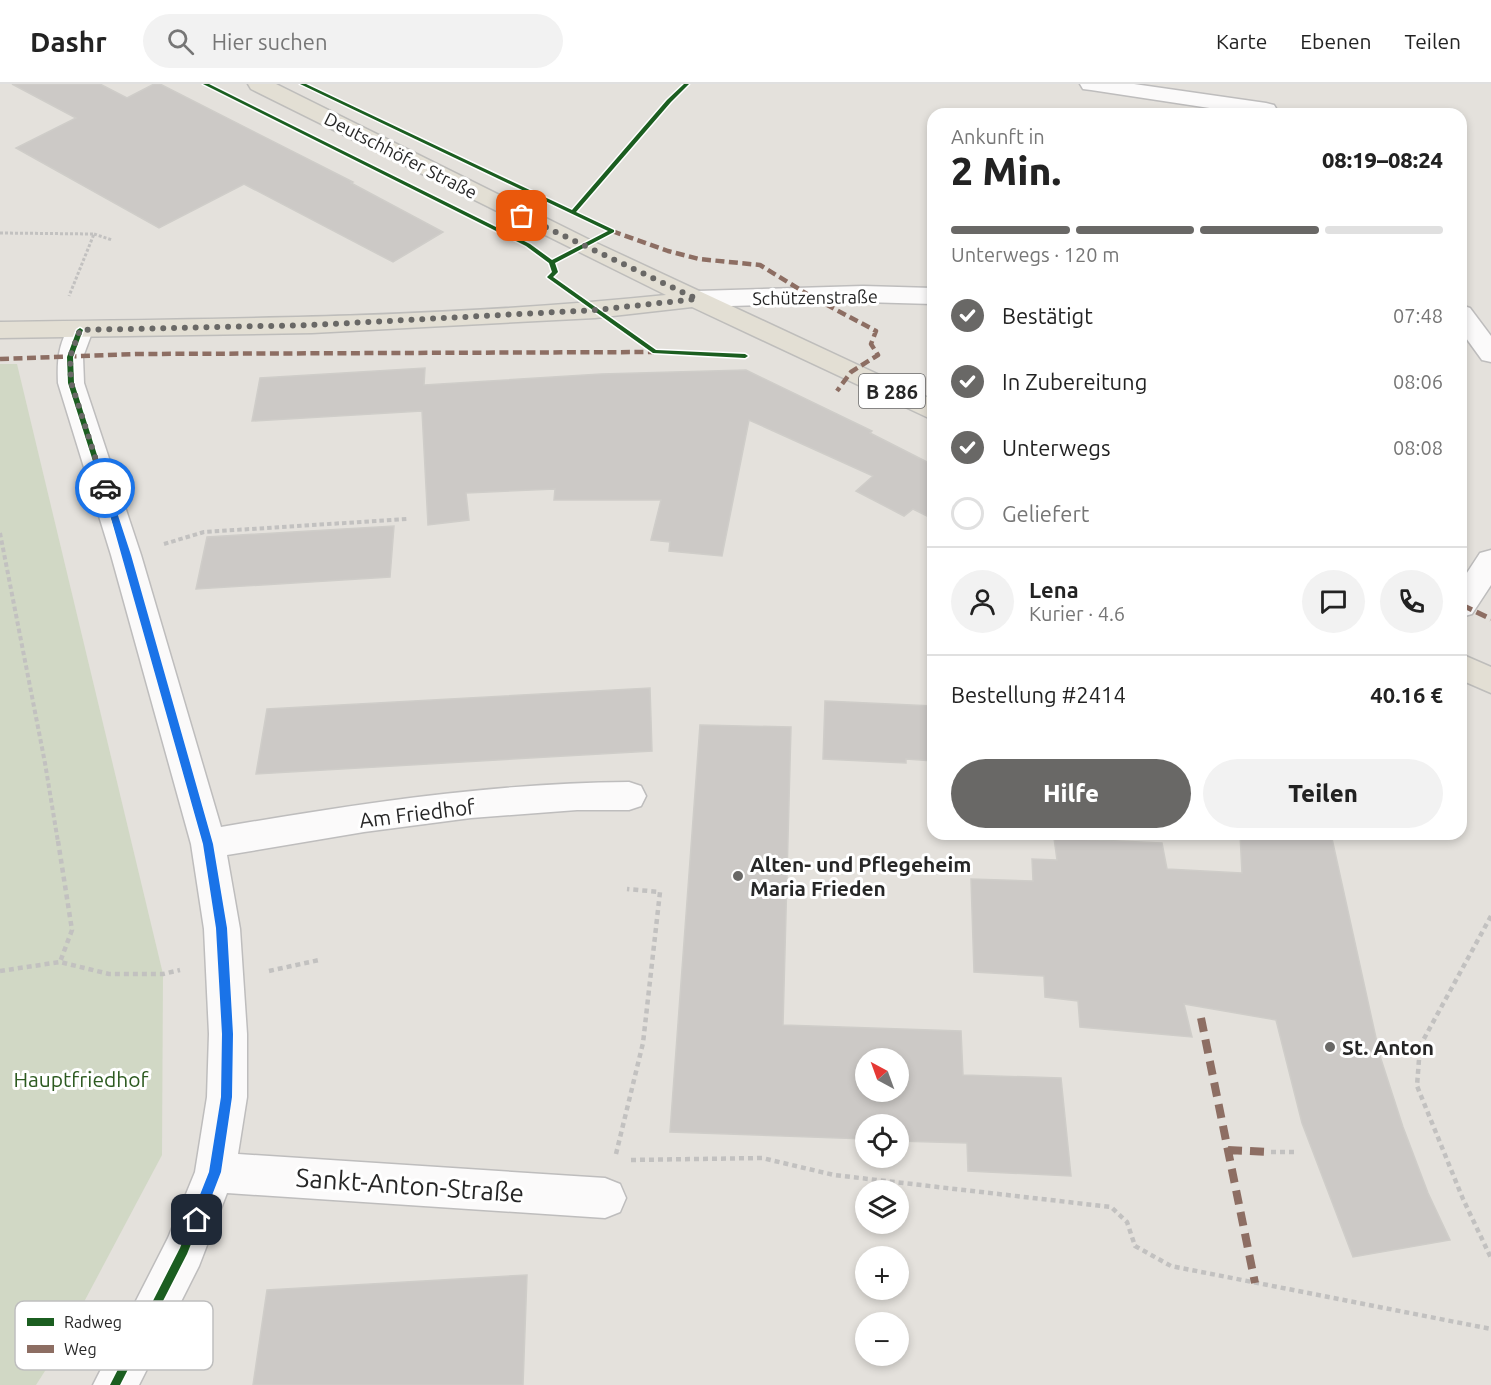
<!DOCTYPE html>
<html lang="de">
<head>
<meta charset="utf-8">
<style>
	body { margin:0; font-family:Ubuntu,sans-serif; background:#f2f2f2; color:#222; height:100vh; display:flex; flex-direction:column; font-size:22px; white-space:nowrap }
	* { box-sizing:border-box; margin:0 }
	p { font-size:20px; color:#767676 }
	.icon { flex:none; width:33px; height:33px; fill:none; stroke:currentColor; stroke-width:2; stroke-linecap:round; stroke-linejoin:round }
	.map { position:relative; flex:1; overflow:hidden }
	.panel { position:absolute; left:927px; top:24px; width:540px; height:732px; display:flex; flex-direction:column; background:#fff; border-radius:18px; box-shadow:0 3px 9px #0003 }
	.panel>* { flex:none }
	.needle { width:39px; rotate:319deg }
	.buttons { position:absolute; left:855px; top:964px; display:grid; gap:12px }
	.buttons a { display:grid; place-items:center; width:54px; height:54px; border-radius:50%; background:#fff; box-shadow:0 3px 9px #0003; font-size:30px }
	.pin { position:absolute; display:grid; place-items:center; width:51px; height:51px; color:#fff; margin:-26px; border-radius:12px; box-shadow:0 3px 9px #0006 }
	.courier { position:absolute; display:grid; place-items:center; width:60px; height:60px; margin:-30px; border:4px solid #1a73e8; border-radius:50%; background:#fff; color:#222; box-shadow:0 2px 8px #0007 }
	.overview em { font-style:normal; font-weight:800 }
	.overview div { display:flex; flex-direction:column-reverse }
	.overview { display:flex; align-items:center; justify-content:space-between; height:102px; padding:0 24px }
	h1 { font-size:39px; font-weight:800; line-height:45px }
	.bar { display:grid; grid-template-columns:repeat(4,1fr); gap:9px 6px; align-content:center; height:72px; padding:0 24px }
	.bar i { height:8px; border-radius:4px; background:#e0e0e0 }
	.bar .on { background:#696866 }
	.bar p { grid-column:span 4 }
	.line { display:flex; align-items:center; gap:15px; padding:0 24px; border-top:2px solid #e0e0e0 }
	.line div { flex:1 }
	.round { display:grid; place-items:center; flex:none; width:63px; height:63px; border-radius:32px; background:#f2f2f2 }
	ol { padding:0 24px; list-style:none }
	li { display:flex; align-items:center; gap:18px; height:66px }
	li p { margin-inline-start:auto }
	li .icon { padding:6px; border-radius:50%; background:#696866; color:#fff; stroke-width:4 }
	li:last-child { color:#767676 }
	li i { width:33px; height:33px; border:3px solid #e0e0e0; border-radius:50% }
	.cta { display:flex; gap:12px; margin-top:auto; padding:12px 24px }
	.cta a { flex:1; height:69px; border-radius:36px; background:#696866; color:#fff; font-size:24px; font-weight:800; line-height:69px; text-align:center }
	.cta a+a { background:#f2f2f2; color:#222 }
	header { display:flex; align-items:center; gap:36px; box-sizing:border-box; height:84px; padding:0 30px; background:#fff; border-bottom:2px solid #e0e0e0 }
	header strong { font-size:28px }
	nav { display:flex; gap:33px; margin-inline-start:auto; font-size:21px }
	.search { width:420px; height:54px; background:#f2f2f2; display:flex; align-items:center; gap:15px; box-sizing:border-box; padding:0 21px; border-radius:33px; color:#767676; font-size:22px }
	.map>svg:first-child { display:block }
	.cemetery { fill:#d1d8c5 }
	.building { fill:#ccc9c6; stroke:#cfcdc9; stroke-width:1.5; fill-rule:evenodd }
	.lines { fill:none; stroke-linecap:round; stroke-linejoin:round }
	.minor-casing { stroke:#bebdbd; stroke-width:3 }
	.major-casing { stroke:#bebdbb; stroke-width:3 }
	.path-far2 { stroke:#c2c1c0; stroke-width:3; stroke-dasharray:3 2; stroke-linecap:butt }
	.path-far1 { stroke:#c2c1c0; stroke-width:4; stroke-dasharray:4.5 3; stroke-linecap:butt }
	.path { stroke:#c2c1c0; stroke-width:4.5; stroke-dasharray:5 4; stroke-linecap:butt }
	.minor { fill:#fbfafa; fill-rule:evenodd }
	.major { fill:#e3dfd4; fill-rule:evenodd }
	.quiet-far2 { stroke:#8d6e63; stroke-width:4.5; stroke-dasharray:9 4.5; stroke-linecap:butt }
	.quiet-far1 { stroke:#8d6e63; stroke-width:5; stroke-dasharray:11 5; stroke-linecap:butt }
	.quiet { stroke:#8d6e63; stroke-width:8; stroke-dasharray:14 8; stroke-linecap:butt }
	.cycleway-casing { stroke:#fff; stroke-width:3 }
	.cycleway { fill:#1b5e20; fill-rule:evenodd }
	.route { fill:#1a73e8 }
	.done { stroke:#696866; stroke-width:6; stroke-dasharray:0 10.8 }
	.poi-dot { fill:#696866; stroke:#fff; stroke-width:2 }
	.labels { text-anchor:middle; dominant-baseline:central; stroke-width:6; stroke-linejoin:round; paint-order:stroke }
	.far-street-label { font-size:18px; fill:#272727; stroke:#fff }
	.shield { fill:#fff; stroke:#686868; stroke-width:1.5 }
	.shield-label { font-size:20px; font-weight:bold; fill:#272727 }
	.street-label { font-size:21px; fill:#272727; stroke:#fff }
	.poi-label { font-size:21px; font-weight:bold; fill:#272727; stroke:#fff; text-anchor:start }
	.park-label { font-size:21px; fill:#2d5a20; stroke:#fff }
	.near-street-label { font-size:26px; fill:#272727; stroke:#fff }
	.key { fill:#fff; stroke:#bebebe; stroke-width:1.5 }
	.key-label { font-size:16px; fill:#272727 }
</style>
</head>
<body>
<header>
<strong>Dashr</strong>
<div class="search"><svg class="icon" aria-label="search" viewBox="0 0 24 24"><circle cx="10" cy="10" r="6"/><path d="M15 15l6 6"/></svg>Hier suchen</div>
<nav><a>Karte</a><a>Ebenen</a><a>Teilen</a></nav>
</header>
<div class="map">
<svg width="1491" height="1301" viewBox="0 0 1491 1301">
	<rect width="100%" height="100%" fill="#e4e1dc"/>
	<!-- cemetery -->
	<path class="cemetery" d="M 0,280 L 17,280 L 163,890 L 162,1071 L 59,1265 L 36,1301 L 0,1301 Z"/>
	<!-- building -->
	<path class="building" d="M 12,0 L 100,0 L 127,14 L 154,0 L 160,0 L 353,98 L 351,99 L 443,148 L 393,178 L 244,100 L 159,144 L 16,64 L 76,34 Z
		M 425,284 L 424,301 L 601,290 L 746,286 L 872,347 L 870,349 L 933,381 L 933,435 L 913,425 L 904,432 L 856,407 L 873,392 L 749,336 L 722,472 L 669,467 L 670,458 L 651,456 L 661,416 L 554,416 L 555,405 L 466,409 L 469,436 L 428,441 L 422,327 L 252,337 L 260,294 Z
		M 394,442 L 390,493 L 196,505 L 207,453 Z
		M 650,604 L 652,667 L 256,690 L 267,625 Z
		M 825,617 L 933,622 L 933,677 L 906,675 L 906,679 L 823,675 Z
		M 700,641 L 791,643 L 783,941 L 961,947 L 963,991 L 1061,994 L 1071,1092 L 968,1087 L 967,1059 L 898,1057 L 898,1041 L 866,1041 L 866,1055 L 670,1048 ZM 866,975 L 898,975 L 898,1008 L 866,1008 Z
		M 1240,750 L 1331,750 L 1380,972 L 1403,1043 L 1428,1109 L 1450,1156 L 1353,1173 L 1302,1039 L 1276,936 L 1184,920 L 1192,953 L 1080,943 L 1078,917 L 1045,913 L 1044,892 L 974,888 L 971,795 L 1033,797 L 1032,775 L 1057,776 L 1054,754 L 1162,759 L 1167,785 L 1242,789 Z
		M 527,1191 L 523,1301 L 253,1301 L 267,1206 Z"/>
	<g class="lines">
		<defs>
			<path id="minor" d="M 1080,0 L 1134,0 L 1266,19 L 1274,21 L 1277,26 L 1274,30 L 1249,30 L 1091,6 L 1083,5 Z
				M 863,202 L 933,204 L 933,220 L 863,218 L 697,223 L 688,220 L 684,215 L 688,210 L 697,207 Z
				M 1461,221 L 1470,224 L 1491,252 L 1491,278 L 1482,276 L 1461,247 Z
				M 80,238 L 89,240 L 93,246 L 83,273 L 84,299 L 141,471 L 221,743 C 356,720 491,699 629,698 L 641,702 L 646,712 L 641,722 L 629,726 L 577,726 L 471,734 L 364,748 L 227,771 L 240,845 L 247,950 L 247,1013 L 238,1070 L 605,1094 L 620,1100 L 626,1114 L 620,1128 L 605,1134 L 227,1109 L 199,1182 L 139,1301 L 93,1301 L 168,1154 L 195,1088 L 207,1013 L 209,950 L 204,845 L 191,760 L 111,471 L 58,299 C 57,278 58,259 71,240 Z
				M 1491,466 L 1491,501 L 1472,530 L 1461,533 L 1461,498 L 1480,469 Z"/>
			<path id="major" d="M 248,0 L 276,0 L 592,157 L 933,316 L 933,336 L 692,223 L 595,234 L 312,249 L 0,254 L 0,238 C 222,235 445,234 666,211 L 251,5 Z
				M 1461,570 L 1491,583 L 1491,609 L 1461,596 Z"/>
		</defs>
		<!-- minor casing -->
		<use href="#minor" class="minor-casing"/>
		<!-- major casing -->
		<use href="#major" class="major-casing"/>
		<!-- path-far2 -->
		<path class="path-far2" d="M 0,149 L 94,150 L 69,212
			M 94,150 L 112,156"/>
		<!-- path-far1 -->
		<path class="path-far1" d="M 0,449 L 45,679 L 58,758
			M 164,460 L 204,448 L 407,435"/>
		<!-- path -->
		<path class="path" d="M 58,757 L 72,846 L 60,878
			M 1491,832 L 1420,962 L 1417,1002 L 1463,1115 L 1491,1174
			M 0,887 L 60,878 L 109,890 L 163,890 L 180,886
			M 269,887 L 319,876
			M 1271,1068 L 1298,1068
			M 616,1070 L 643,959 L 660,808 L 627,805
			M 631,1076 L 762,1074 L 834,1091 L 1111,1123 L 1127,1138 L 1135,1162 L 1171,1182 L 1491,1245"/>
		<!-- minor -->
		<use href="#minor" class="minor"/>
		<!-- major -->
		<use href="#major" class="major"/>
		<!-- quiet-far2 -->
		<path class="quiet-far2" d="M 612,147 L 668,167 L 699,175 L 760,181 L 812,213 L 876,247 L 871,260 L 878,271 L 851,288 L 837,307
			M 0,275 L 135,270 L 654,268"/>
		<!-- quiet-far1 -->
		<path class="quiet-far1" d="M 1462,521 L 1491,535"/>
		<!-- quiet -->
		<path class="quiet" d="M 1201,934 L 1255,1199
			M 1228,1066 L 1271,1068"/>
		<defs>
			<path id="cycleway" d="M 203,0 L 209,0 L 530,160 L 552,176 L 608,147 L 300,0 L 306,0 L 572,126 L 667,16 L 684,0 L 689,0 L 671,18 L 576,128 L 614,146 L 614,148 L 555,179 L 558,188 L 553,193 L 656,266 L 745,270 L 748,272 L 745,274 L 653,269 L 548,194 L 547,193 L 552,188 L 549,179 L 526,162 Z
				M 80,244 L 83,246 L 73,273 L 74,299 L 129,471 L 212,760 L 226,845 L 232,950 L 231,1013 L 220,1088 L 187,1170 L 120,1301 L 110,1301 L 180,1164 L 210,1088 L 223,1013 L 224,950 L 218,845 L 204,760 L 123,471 L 68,299 L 67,273 L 77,246 Z"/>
		</defs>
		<!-- cycleway casing -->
		<use href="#cycleway" class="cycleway-casing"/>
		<!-- cycleway -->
		<use href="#cycleway" class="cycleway"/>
	</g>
	<!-- route -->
	<path class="route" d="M 102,402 L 109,404 L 131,471 L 213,760 L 227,844 L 233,950 L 232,1013 L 221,1088 L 201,1140 L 197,1142 L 190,1136 L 209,1088 L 221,1013 L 222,950 L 216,844 L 203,760 Z"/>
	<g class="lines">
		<!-- done -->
		<path class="done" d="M 105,404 L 71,298 L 70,273 L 80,246 L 312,241 L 596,226 L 697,215 L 522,132"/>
	</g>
	<!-- markers -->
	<g class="poi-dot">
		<circle cx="738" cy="792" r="6"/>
		<circle cx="1330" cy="963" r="6"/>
	</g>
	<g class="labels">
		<!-- far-street labels -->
		<g class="far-street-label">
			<text transform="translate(401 71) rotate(27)">Deutschhöfer Straße</text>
			<text transform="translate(815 213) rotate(-1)">Schützenstraße</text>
		</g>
		<!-- shield labels -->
		<rect class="shield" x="859" y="290" width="66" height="34" rx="4.5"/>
		<g class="shield-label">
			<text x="892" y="307">B 286</text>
		</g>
		<!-- street labels -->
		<g class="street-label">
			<text transform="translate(417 729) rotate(-7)">Am Friedhof</text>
		</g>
		<!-- poi labels -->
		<g class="poi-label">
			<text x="750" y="780">Alten- und Pflegeheim<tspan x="750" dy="24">Maria Frieden</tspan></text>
			<text x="1342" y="963">St. Anton</text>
		</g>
		<!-- park labels -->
		<g class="park-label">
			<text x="81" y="995">Hauptfriedhof</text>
		</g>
		<!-- near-street labels -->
		<g class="near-street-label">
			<text transform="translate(410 1101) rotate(4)">Sankt-Anton-Straße</text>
		</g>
	</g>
	<!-- legend -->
	<rect x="15" y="1217" width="198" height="69" rx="9" class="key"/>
	<rect x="27" y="1234" width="27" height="8" fill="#1b5e20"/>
	<rect x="27" y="1261" width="27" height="8" fill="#8d6e63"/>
	<g class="key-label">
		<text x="64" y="1244">Radweg</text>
		<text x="64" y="1271">Weg</text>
	</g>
</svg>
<div class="buttons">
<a><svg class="needle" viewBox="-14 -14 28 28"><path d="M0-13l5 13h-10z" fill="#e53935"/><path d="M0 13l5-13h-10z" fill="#767676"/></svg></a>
<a><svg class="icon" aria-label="locate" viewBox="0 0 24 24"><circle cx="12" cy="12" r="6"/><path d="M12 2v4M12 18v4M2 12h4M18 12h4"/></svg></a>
<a><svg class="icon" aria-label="layers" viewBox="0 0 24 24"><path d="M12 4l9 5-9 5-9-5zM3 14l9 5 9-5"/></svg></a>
<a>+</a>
<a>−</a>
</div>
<div class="pin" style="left:522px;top:132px;background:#ea580c"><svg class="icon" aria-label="bag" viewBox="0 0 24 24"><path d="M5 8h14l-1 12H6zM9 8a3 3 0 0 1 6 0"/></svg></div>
<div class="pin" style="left:197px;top:1136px;background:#1f2937"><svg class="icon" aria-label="home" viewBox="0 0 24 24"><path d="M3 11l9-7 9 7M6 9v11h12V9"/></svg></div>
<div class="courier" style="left:105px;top:404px"><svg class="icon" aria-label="car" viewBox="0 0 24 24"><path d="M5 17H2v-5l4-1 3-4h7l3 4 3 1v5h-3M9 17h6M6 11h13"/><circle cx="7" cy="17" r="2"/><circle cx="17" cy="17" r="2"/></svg></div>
<section class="panel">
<div class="overview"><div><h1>2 Min.</h1><p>Ankunft in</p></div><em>08:19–08:24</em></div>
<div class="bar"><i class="on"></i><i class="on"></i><i class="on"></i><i></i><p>Unterwegs · 120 m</p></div>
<ol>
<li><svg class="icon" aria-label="check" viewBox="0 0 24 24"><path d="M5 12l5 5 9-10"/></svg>Bestätigt<p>07:48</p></li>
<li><svg class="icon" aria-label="check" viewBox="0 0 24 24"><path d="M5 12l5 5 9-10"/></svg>In Zubereitung<p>08:06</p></li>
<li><svg class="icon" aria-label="check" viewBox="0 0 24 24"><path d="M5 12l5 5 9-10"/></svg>Unterwegs<p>08:08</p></li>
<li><i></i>Geliefert</li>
</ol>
<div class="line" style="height:108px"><a class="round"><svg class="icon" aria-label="person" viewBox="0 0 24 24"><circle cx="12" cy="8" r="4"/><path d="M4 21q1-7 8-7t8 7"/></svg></a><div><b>Lena</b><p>Kurier · 4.6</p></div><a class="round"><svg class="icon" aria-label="chat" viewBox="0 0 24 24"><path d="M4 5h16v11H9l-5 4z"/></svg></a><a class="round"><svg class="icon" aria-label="phone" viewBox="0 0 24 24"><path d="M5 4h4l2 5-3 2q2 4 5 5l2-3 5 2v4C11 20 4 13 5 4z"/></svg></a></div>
<div class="line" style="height:78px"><div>Bestellung #2414</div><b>40.16 €</b></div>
<div class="cta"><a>Hilfe</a><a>Teilen</a></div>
</section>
</div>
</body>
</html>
